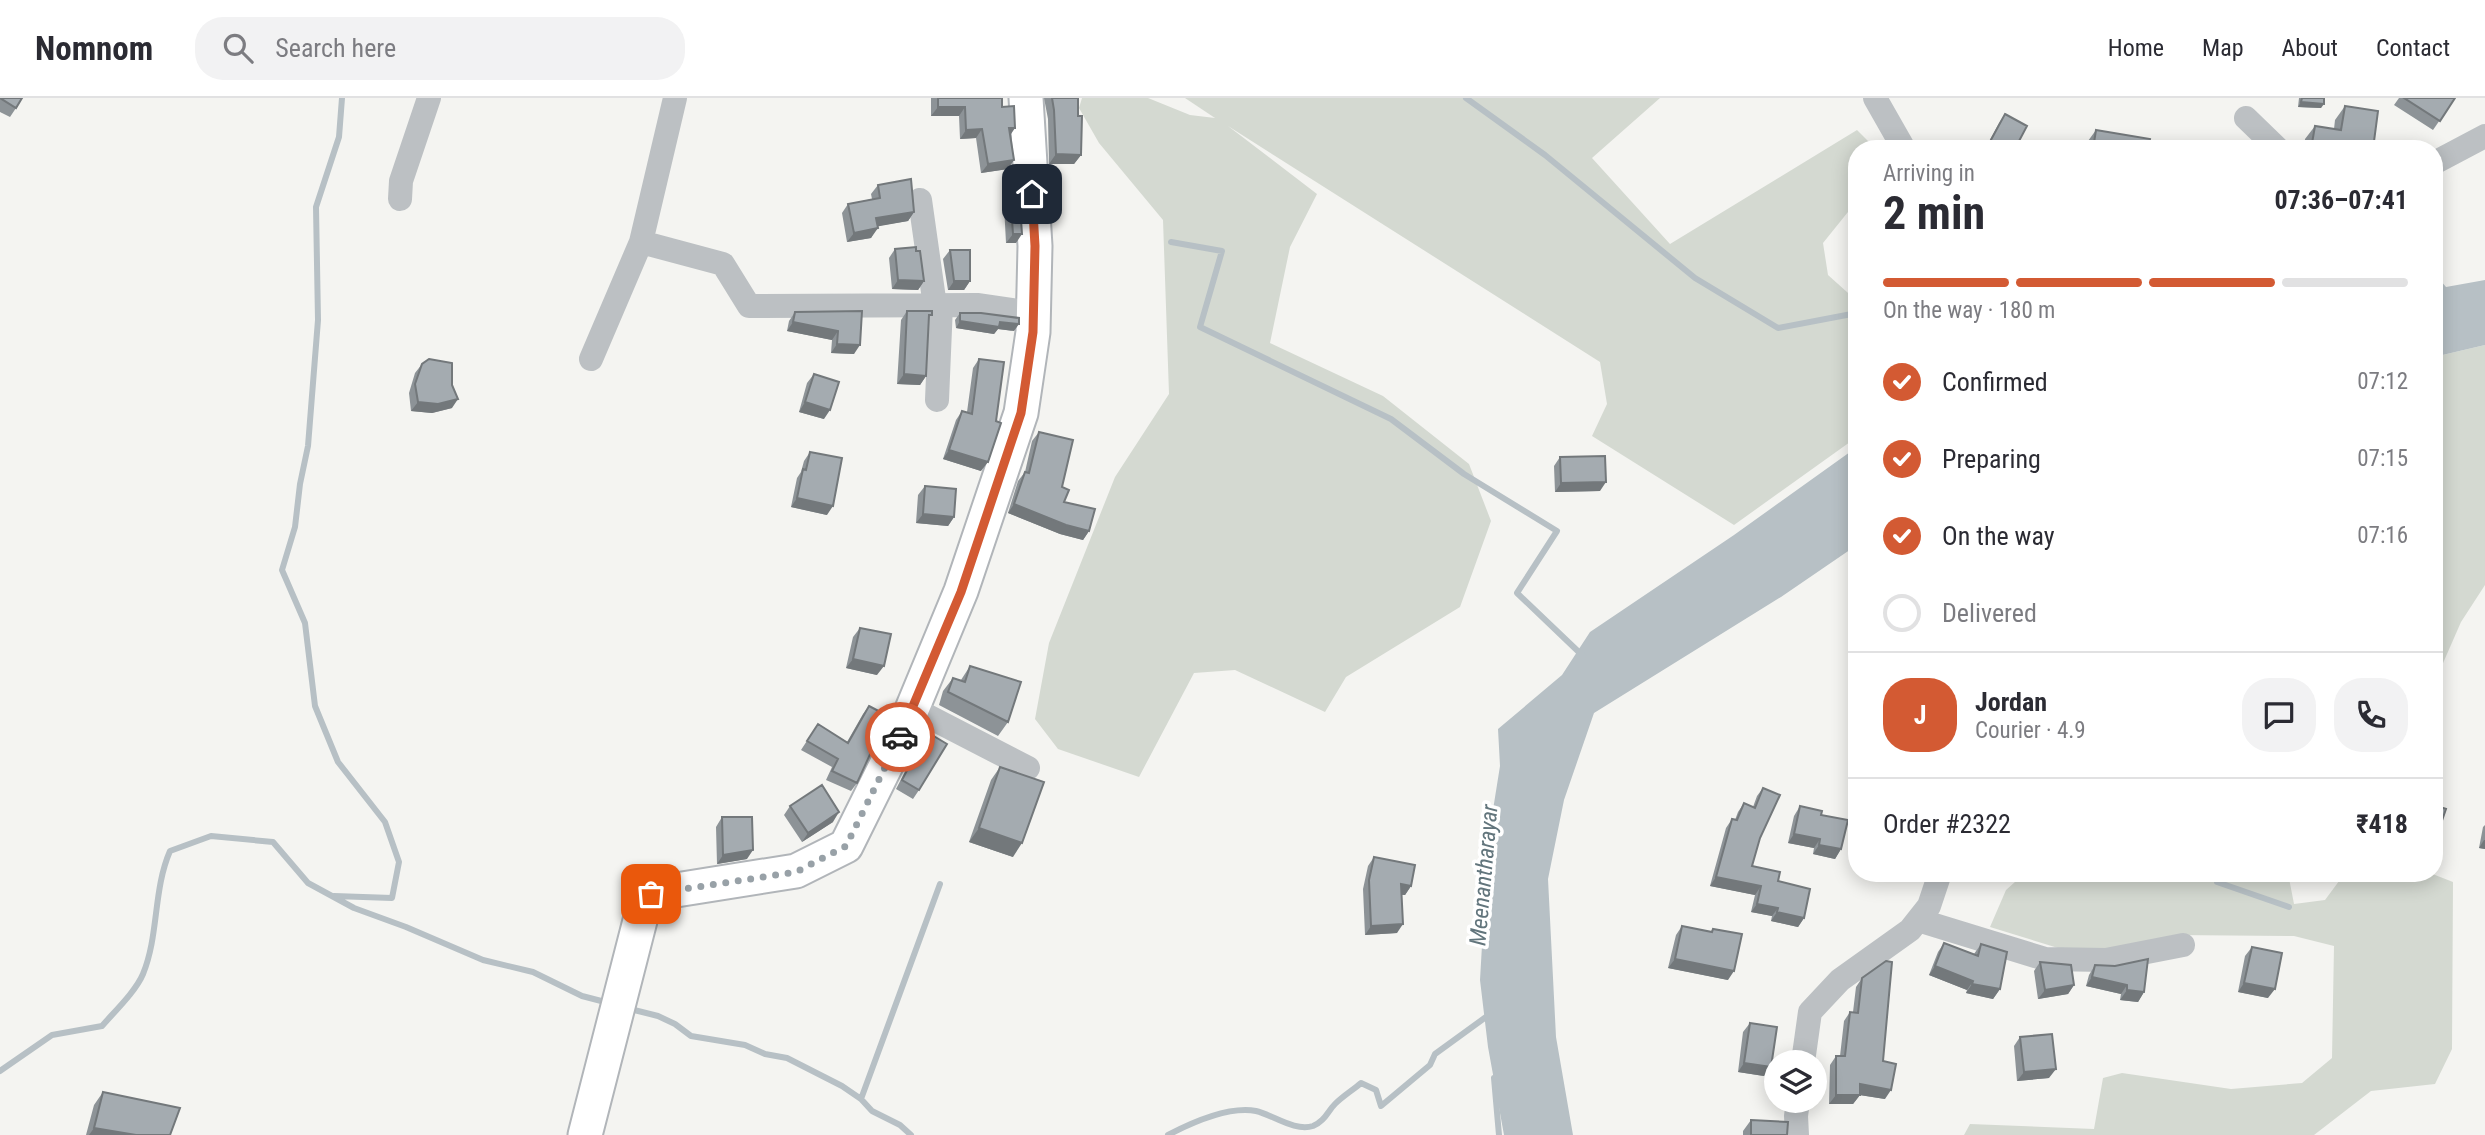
<!DOCTYPE html>
<html lang="en">
<head>
<meta charset="utf-8">
<style>
	body { margin:0; font-family:"Roboto Condensed",sans-serif; background:#f2f2f3; color:#2b2b33; height:100vh; display:flex; flex-direction:column; font-size:26px; white-space:nowrap }
	* { box-sizing:border-box; margin:0 }
	p { font-size:23px; color:#7c7c81 }
	.icon { flex:none; width:38px; height:38px; fill:none; stroke:currentColor; stroke-width:2; stroke-linecap:round; stroke-linejoin:round }
	.map { position:relative; flex:1; overflow:hidden }
	.details { position:absolute; left:1848px; top:42px; width:595px; height:742px; display:flex; flex-direction:column; background:#fff; border-radius:28px; box-shadow:0 4px 18px #0003 }
	.details>* { flex:none }
	.controls { position:absolute; left:1764px; top:952px; display:grid; gap:14px }
	.controls a { display:grid; place-items:center; width:63px; height:63px; border-radius:50%; background:#fff; box-shadow:0 4px 18px #0003; font-size:35px }
	.pin { position:absolute; display:grid; place-items:center; width:60px; height:60px; color:#fff; margin:-30px; border-radius:14px; box-shadow:0 4px 10px #0006 }
	.courier { position:absolute; display:grid; place-items:center; width:70px; height:70px; margin:-35px; border:5px solid #d35a33; border-radius:50%; background:#fff; color:#222; box-shadow:0 2px 9px #0007 }
	.headline em { font-style:normal; font-weight:700 }
	.headline div { display:flex; flex-direction:column-reverse }
	.headline { display:flex; align-items:center; justify-content:space-between; height:119px; padding:0 35px }
	h1 { font-size:46px; font-weight:700; line-height:52px }
	.bar { display:grid; grid-template-columns:repeat(4,1fr); gap:10px 7px; align-content:center; height:84px; padding:0 35px }
	.bar i { height:9px; border-radius:5px; background:#e1e1e2 }
	.bar .on { background:#d35a33 }
	.bar p { grid-column:span 4 }
	.line { display:flex; align-items:center; gap:18px; padding:0 35px; border-top:2px solid #e1e1e2 }
	.line div { flex:1 }
	.round { display:grid; place-items:center; flex:none; width:74px; height:74px; border-radius:28px; background:#f2f2f3 }
	ol { padding:0 35px; list-style:none }
	li { display:flex; align-items:center; gap:21px; height:77px }
	li p { margin-inline-start:auto }
	li .icon { padding:7px; border-radius:50%; background:#d35a33; color:#fff; stroke-width:4 }
	li:last-child { color:#7c7c81 }
	li i { width:38px; height:38px; border:4px solid #e1e1e2; border-radius:50% }
	header { display:flex; align-items:center; gap:42px; box-sizing:border-box; height:98px; padding:0 35px; background:#fff; border-bottom:2px solid #e1e1e2 }
	header strong { font-size:33px }
	nav { display:flex; gap:38px; margin-inline-start:auto; font-size:24px }
	.search { width:490px; height:63px; background:#f2f2f3; display:flex; align-items:center; gap:18px; box-sizing:border-box; padding:0 24px; border-radius:28px; color:#7c7c81; font-size:26px }
	.map>svg:first-child { display:block }
	.green { fill:#d4d9d1 }
	.water { fill:#b7c0c5 }
	.lines { fill:none; stroke-linecap:round; stroke-linejoin:round }
	.stream { stroke:#b7c0c5; stroke-width:6 }
	.secondary-casing { stroke:#b1b5b9; stroke-width:37 }
	.street { stroke:#bcc0c3; stroke-width:24 }
	.secondary { stroke:#fff; stroke-width:33 }
	.wall { fill:#8d9397 }
	.shaded-wall { fill:#73787b }
	.building { fill:#a4abb0; stroke:#73787b; stroke-width:2 }
	.done { stroke:#98a1a7; stroke-width:7; stroke-dasharray:0 12.6 }
	.route { stroke:#d35a33; stroke-width:9 }
	.labels { text-anchor:middle; dominant-baseline:central; stroke-width:7; stroke-linejoin:round; paint-order:stroke }
	.water-label { font-size:23px; font-style:italic; fill:#62757c; stroke:#fff }
</style>
</head>
<body>
<header>
<strong>Nomnom</strong>
<div class="search"><svg class="icon" aria-label="search" viewBox="0 0 24 24"><circle cx="10" cy="10" r="6"/><path d="M15 15l6 6"/></svg>Search here</div>
<nav><a>Home</a><a>Map</a><a>About</a><a>Contact</a></nav>
</header>
<div class="map">
<svg width="2485" height="1037" viewBox="0 0 2485 1037">
	<rect width="100%" height="100%" fill="#f4f4f1"/>
	<!-- green -->
	<path class="green" d="M 1082,0 L 1148,0 L 1190,17 L 1215,20 L 1185,0 L 1660,0 L 1592,60 L 1670,146 L 1857,32 L 1876,51 L 1857,51 L 1857,106 L 1852,109 L 1823,145 L 1828,177 L 1857,203 L 1857,339 L 1734,427 L 1592,338 L 1607,306 L 1600,264 L 1228,28 L 1317,96 L 1290,149 L 1270,245 L 1383,298 L 1469,366 L 1491,423 L 1460,509 L 1346,579 L 1325,614 L 1235,572 L 1194,575 L 1139,679 L 1058,651 L 1035,621 L 1049,545 L 1115,379 L 1169,296 L 1163,122 L 1099,45 L 1079,10 Z
		M 2485,247 L 2485,487 L 2461,524 L 2440,572 L 2434,569 L 2434,259 Z
		M 2025,775 L 2288,775 L 2294,806 L 2325,802 L 2345,775 L 2430,775 L 2453,784 L 2452,951 L 2435,986 L 2371,993 L 2314,1037 L 1964,1037 L 1970,1026 L 2094,1031 L 2103,980 L 2122,975 L 2231,991 L 2302,985 L 2332,960 L 2334,848 L 2294,838 L 2174,837 L 2122,850 L 2058,850 L 1990,829 L 2006,792 Z"/>
	<!-- water -->
	<path class="water" d="M 2434,175 L 2446,189 L 2485,182 L 2485,247 L 2434,259 Z
		M 1857,349 L 1857,447 L 1781,499 L 1594,615 L 1564,702 L 1548,781 L 1556,939 L 1573,1037 L 1504,1037 L 1488,949 L 1480,882 L 1488,743 L 1500,668 L 1498,631 L 1562,577 L 1590,534 L 1734,437 Z"/>
	<g class="lines">
		<!-- stream -->
		<path class="stream" d="M 1466,0 L 1545,57 L 1695,180 L 1778,230 L 1857,215
			M 1171,144 L 1222,153 L 1200,229 L 1391,321 L 1464,376 L 1557,433 L 1517,495 L 1583,558
			M 2218,775 L 2217,784 L 2289,809
			M 334,798 L 392,800 L 399,764 L 385,724 L 338,664 L 315,608 L 305,525 L 282,472 L 295,429 L 300,386 L 308,348 L 318,222 L 316,109 L 339,39 L 342,0
			M 626,910 L 658,918 L 675,926 L 691,938 L 745,947 L 765,956 L 787,960 L 842,988 L 861,1001 L 872,1013 L 900,1027 L 911,1037
			M 0,973 L 52,937 L 102,928 C 114,914 136,893 143,876 C 159,837 153,792 170,753 L 211,738 L 273,744 L 308,785 L 354,810 L 406,829 L 483,862 L 533,874 L 582,898 L 609,905
			M 1494,980 L 1499,1037
			M 861,1001 L 940,786
			M 1168,1037 C 1191,1025 1229,1008 1256,1013 C 1273,1017 1295,1034 1313,1028 C 1325,1023 1327,1014 1335,1006 C 1343,998 1353,992 1361,985 L 1376,992 L 1381,1008 L 1430,967 L 1435,956 L 1490,916"/>
		<defs>
			<path id="secondary" d="M 585,1037 L 644,807 L 651,796 L 796,773 L 846,748 L 903,633 L 961,493 L 1021,315 L 1033,234 L 1035,148 L 1026,0"/>
		</defs>
		<!-- secondary casing -->
		<use href="#secondary" class="secondary-casing"/>
		<!-- street -->
		<path class="street" d="M 1875,0 L 1904,51
			M 2246,20 L 2278,51
			M 2434,65 L 2485,38
			M 400,101 L 401,83 L 429,0
			M 920,102 L 935,208
			M 641,144 L 723,166 L 749,208 L 977,207 L 1033,215
			M 591,261 L 641,144 L 675,0
			M 937,302 L 941,207
			M 912,610 L 1028,670
			M 1918,822 L 2045,861 L 2106,862 L 2183,847
			M 1803,964 L 1810,914 L 1840,882 L 1910,832 L 1929,808 L 1940,775
			M 1797,1037 L 1796,1018 L 1798,1003"/>
		<!-- secondary -->
		<use href="#secondary" class="secondary"/>
	</g>
	<!-- wall -->
	<path class="wall" d="M 0,0 L 16,10 L 10,19 L 0,14 Z
		M 931,0 L 1002,0 L 1002,9 L 1010,38 L 1008,71 L 981,75 L 976,40 L 960,41 L 959,18 L 931,18 Z
		M 1044,0 L 1078,0 L 1081,57 L 1074,66 L 1049,66 L 1048,21 Z
		M 2299,0 L 2324,0 L 2321,10 L 2298,9 Z
		M 2399,0 L 2455,0 L 2433,32 L 2394,7 Z
		M 2345,8 L 2373,51 L 2304,51 L 2305,41 L 2315,28 L 2334,31 L 2335,22 Z
		M 2005,16 L 2019,43 L 2034,51 L 1985,51 L 1999,25 Z
		M 2096,32 L 2148,51 L 2087,51 L 2088,43 Z
		M 1009,79 L 1016,145 L 1006,145 L 1003,88 Z
		M 878,87 L 914,114 L 908,123 L 877,128 L 871,140 L 847,144 L 842,115 L 848,106 L 872,101 L 871,96 Z
		M 895,151 L 924,183 L 918,192 L 892,191 L 889,160 Z
		M 950,152 L 970,183 L 964,192 L 948,192 L 943,161 Z
		M 862,213 L 854,256 L 831,255 L 832,242 L 787,233 L 789,223 L 795,214 Z
		M 907,213 L 929,221 L 926,278 L 920,287 L 897,286 L 901,222 Z
		M 960,215 L 1014,233 L 998,231 L 994,236 L 956,230 L 955,222 Z
		M 979,261 L 981,373 L 943,361 L 956,322 L 962,313 L 967,314 L 973,270 Z
		M 422,266 L 452,310 L 432,315 L 411,313 L 409,295 L 415,275 Z
		M 814,276 L 824,321 L 799,314 L 807,285 Z
		M 1039,334 L 1064,404 L 1089,433 L 1083,442 L 1060,436 L 1008,415 L 1018,383 L 1025,374 L 1032,343 Z
		M 810,354 L 827,417 L 791,409 L 797,380 L 801,374 L 804,363 Z
		M 1560,359 L 1600,393 L 1555,394 L 1554,368 Z
		M 925,388 L 954,419 L 948,428 L 916,425 L 918,397 Z
		M 860,530 L 877,577 L 846,570 L 853,539 Z
		M 970,568 L 1008,624 L 998,638 L 939,607 L 943,593 L 953,580 L 961,582 Z
		M 869,608 L 873,653 L 867,662 L 857,685 L 851,693 L 826,682 L 832,669 L 801,652 L 818,626 L 847,644 L 863,616 Z
		M 927,634 L 919,692 L 913,701 L 896,691 L 921,643 Z
		M 1000,669 L 1013,759 L 969,744 L 991,682 Z
		M 1763,690 L 1760,740 L 1752,768 L 1778,783 L 1804,820 L 1798,829 L 1771,823 L 1772,818 L 1751,814 L 1755,797 L 1710,788 L 1726,730 L 1732,721 L 1735,722 L 1738,714 L 1744,705 L 1753,709 L 1757,698 Z
		M 790,708 L 833,724 L 802,744 L 784,717 Z
		M 1800,708 L 1821,717 L 1841,751 L 1835,761 L 1813,756 L 1814,750 L 1788,745 L 1794,718 Z
		M 722,719 L 747,761 L 717,766 L 716,729 Z
		M 2485,727 L 2485,751 L 2479,750 L 2483,729 Z
		M 1374,759 L 1411,788 L 1405,797 L 1402,797 L 1397,835 L 1365,837 L 1363,791 L 1368,768 Z
		M 1682,828 L 1711,834 L 1713,831 L 1728,882 L 1668,870 L 1676,837 Z
		M 1944,845 L 1974,856 L 1981,846 L 2000,891 L 1993,901 L 1966,895 L 1967,892 L 1929,877 L 1938,854 Z
		M 2252,849 L 2268,900 L 2238,894 L 2245,858 Z
		M 2040,864 L 2074,887 L 2068,896 L 2038,901 L 2034,873 Z
		M 2095,867 L 2144,894 L 2138,904 L 2120,902 L 2121,896 L 2086,888 L 2089,877 Z
		M 1862,880 L 1883,963 L 1885,1001 L 1860,997 L 1853,1006 L 1829,1006 L 1830,967 L 1836,958 L 1840,958 L 1844,923 L 1850,914 L 1853,914 L 1856,889 Z
		M 1750,925 L 1771,969 L 1764,978 L 1738,974 L 1743,934 Z
		M 2020,939 L 2049,980 L 2017,983 L 2014,948 Z
		M 103,994 L 170,1037 L 86,1037 L 94,1007 Z
		M 1751,1022 L 1787,1037 L 1743,1037 L 1743,1033 Z"/>
	<!-- shaded-wall -->
	<path class="shaded-wall" d="M 2301,4 L 2324,6 L 2321,10 L 2298,9 Z
		M 938,9 L 965,9 L 959,18 L 931,18 Z
		M 1009,30 L 1015,30 L 1009,39 Z
		M 982,31 L 976,40 L 960,41 L 966,32 Z
		M 1056,56 L 1081,57 L 1074,66 L 1049,66 Z
		M 1014,62 L 1008,71 L 981,75 L 988,66 Z
		M 914,114 L 908,123 L 869,130 L 876,120 Z
		M 878,130 L 871,140 L 847,144 L 854,135 Z
		M 1013,136 L 1022,136 L 1016,145 L 1006,145 Z
		M 898,182 L 924,183 L 918,192 L 892,191 Z
		M 954,183 L 970,183 L 964,192 L 948,192 Z
		M 960,223 L 1000,224 L 1019,226 L 1014,233 L 998,231 L 994,236 L 956,230 Z
		M 793,224 L 838,233 L 832,242 L 787,233 Z
		M 837,246 L 860,247 L 854,256 L 831,255 Z
		M 904,276 L 926,278 L 920,287 L 897,286 Z
		M 458,301 L 452,310 L 432,315 L 411,313 L 418,304 Z
		M 805,304 L 830,312 L 824,321 L 799,314 Z
		M 949,352 L 988,364 L 981,373 L 943,361 Z
		M 1606,384 L 1600,393 L 1555,394 L 1561,385 Z
		M 797,400 L 833,408 L 827,417 L 791,409 Z
		M 1014,406 L 1089,433 L 1083,442 L 1060,436 L 1008,415 Z
		M 923,416 L 954,419 L 948,428 L 916,425 Z
		M 853,561 L 884,568 L 877,577 L 846,570 Z
		M 839,714 L 833,724 L 802,744 L 808,735 Z
		M 979,730 L 1022,745 L 1013,759 L 969,744 Z
		M 1794,736 L 1820,741 L 1814,750 L 1788,745 Z
		M 2484,742 L 2485,742 L 2485,751 L 2479,750 Z
		M 1819,747 L 1841,751 L 1835,761 L 1813,756 Z
		M 753,752 L 747,761 L 717,766 L 723,757 Z
		M 1716,779 L 1761,788 L 1755,797 L 1710,788 Z
		M 1401,786 L 1411,788 L 1405,797 L 1395,796 Z
		M 1757,806 L 1778,810 L 1772,818 L 1751,814 Z
		M 1777,814 L 1804,820 L 1798,829 L 1771,823 Z
		M 1403,826 L 1397,835 L 1365,837 L 1371,828 Z
		M 1675,861 L 1734,873 L 1728,882 L 1668,870 Z
		M 1935,868 L 1973,883 L 1967,892 L 1929,877 Z
		M 2092,879 L 2127,887 L 2121,896 L 2086,888 Z
		M 2244,885 L 2275,891 L 2268,900 L 2238,894 Z
		M 1972,886 L 2000,891 L 1993,901 L 1966,895 Z
		M 2074,887 L 2068,896 L 2038,901 L 2045,892 Z
		M 2127,892 L 2144,894 L 2138,904 L 2120,902 Z
		M 1744,965 L 1771,969 L 1764,978 L 1738,974 Z
		M 2056,971 L 2049,980 L 2017,983 L 2024,974 Z
		M 1860,986 L 1891,992 L 1885,1001 L 1853,996 Z
		M 1836,997 L 1860,997 L 1853,1006 L 1829,1006 Z
		M 94,1030 L 136,1037 L 89,1037 Z"/>
	<!-- building -->
	<path class="building" d="M 0,0 L 22,0 L 16,10 Z
		M 938,0 L 1002,0 L 1002,9 L 1014,8 L 1015,30 L 1009,30 L 1014,62 L 988,66 L 982,31 L 966,32 L 965,9 L 938,9 Z
		M 1052,0 L 1078,0 L 1078,18 L 1082,18 L 1081,57 L 1056,56 L 1054,12 Z
		M 2302,0 L 2324,0 L 2324,6 L 2301,4 Z
		M 2404,0 L 2455,0 L 2440,23 Z
		M 2345,8 L 2378,13 L 2373,51 L 2311,51 L 2315,28 L 2341,32 Z
		M 2005,16 L 2027,28 L 2019,43 L 2034,51 L 1986,51 Z
		M 2096,32 L 2150,41 L 2148,51 L 2093,51 Z
		M 1009,79 L 1018,79 L 1022,136 L 1013,136 Z
		M 911,81 L 914,114 L 876,120 L 878,130 L 854,135 L 848,106 L 880,100 L 878,87 Z
		M 916,149 L 916,153 L 920,153 L 924,183 L 898,182 L 895,151 Z
		M 950,152 L 970,152 L 970,183 L 954,183 Z
		M 862,213 L 860,247 L 837,246 L 838,233 L 793,224 L 795,214 Z
		M 907,213 L 932,213 L 932,217 L 929,217 L 926,278 L 904,276 Z
		M 960,215 L 981,215 L 1019,220 L 1019,226 L 1000,224 L 999,229 L 960,223 Z
		M 429,261 L 452,265 L 452,287 L 458,301 L 438,306 L 418,304 L 415,286 L 422,266 Z
		M 979,261 L 1004,264 L 996,323 L 1001,325 L 988,364 L 949,352 L 962,313 L 972,316 Z
		M 814,276 L 839,284 L 830,312 L 805,304 Z
		M 1039,334 L 1073,342 L 1062,389 L 1069,392 L 1064,404 L 1095,411 L 1089,433 L 1066,427 L 1014,406 L 1025,374 L 1029,375 Z
		M 810,354 L 842,360 L 833,408 L 797,400 L 803,371 L 806,372 Z
		M 1605,358 L 1606,384 L 1561,385 L 1560,359 Z
		M 925,388 L 956,391 L 954,419 L 923,416 Z
		M 860,530 L 891,536 L 884,568 L 853,561 Z
		M 970,568 L 1021,584 L 1008,624 L 948,594 L 953,580 L 965,584 Z
		M 869,608 L 890,619 L 873,653 L 872,652 L 857,685 L 832,673 L 838,661 L 807,643 L 818,626 L 848,645 Z
		M 927,634 L 947,646 L 919,692 L 902,682 Z
		M 1000,669 L 1044,684 L 1022,745 L 979,730 Z
		M 822,687 L 839,714 L 808,735 L 790,708 Z
		M 1763,690 L 1780,697 L 1760,740 L 1752,768 L 1780,774 L 1778,783 L 1810,791 L 1804,820 L 1777,814 L 1778,810 L 1757,806 L 1761,788 L 1716,779 L 1732,721 L 1737,722 L 1744,705 L 1755,710 Z
		M 2434,707 L 2446,711 L 2435,743 L 2434,743 Z
		M 1800,708 L 1822,713 L 1821,717 L 1848,722 L 1841,751 L 1819,747 L 1820,741 L 1794,736 Z
		M 722,719 L 752,719 L 753,752 L 723,757 Z
		M 1374,759 L 1415,767 L 1411,788 L 1401,786 L 1403,826 L 1371,828 L 1369,782 Z
		M 1682,828 L 1712,834 L 1713,831 L 1742,836 L 1734,873 L 1675,861 Z
		M 1944,845 L 1978,858 L 1981,846 L 2007,854 L 2000,891 L 1972,886 L 1973,883 L 1935,868 Z
		M 2252,849 L 2282,855 L 2275,891 L 2244,885 Z
		M 2148,861 L 2144,894 L 2127,892 L 2127,887 L 2092,879 L 2095,867 L 2115,868 Z
		M 1886,863 L 1892,864 L 1883,963 L 1896,966 L 1891,992 L 1860,986 L 1860,997 L 1836,997 L 1836,958 L 1845,958 L 1850,914 L 1858,915 L 1862,880 Z
		M 2040,864 L 2071,867 L 2074,887 L 2045,892 Z
		M 1750,925 L 1777,929 L 1771,969 L 1744,965 Z
		M 2052,936 L 2056,971 L 2024,974 L 2020,939 Z
		M 103,994 L 180,1010 L 170,1037 L 136,1037 L 94,1030 Z
		M 1751,1022 L 1788,1024 L 1787,1037 L 1751,1037 Z"/>
	<g class="lines">
		<!-- done -->
		<path class="done" d="M 651,796 L 796,774 L 846,748 L 900,639"/>
		<!-- route -->
		<path class="route" d="M 900,639 L 961,494 L 1021,315 L 1033,234 L 1035,148 L 1032,96"/>
	</g>
	<g class="labels">
		<!-- water labels -->
		<g class="water-label">
			<text transform="translate(1484 777) rotate(-85)">Meenantharayar</text>
		</g>
	</g>
</svg>
<div class="controls">
<a><svg class="icon" aria-label="layers" viewBox="0 0 24 24"><path d="M12 4l9 5-9 5-9-5zM3 14l9 5 9-5"/></svg></a>
</div>
<div class="pin" style="left:651px;top:796px;background:#ea580c"><svg class="icon" aria-label="bag" viewBox="0 0 24 24"><path d="M5 8h14l-1 12H6zM9 8a3 3 0 0 1 6 0"/></svg></div>
<div class="pin" style="left:1032px;top:96px;background:#1f2937"><svg class="icon" aria-label="home" viewBox="0 0 24 24"><path d="M3 11l9-7 9 7M6 9v11h12V9"/></svg></div>
<div class="courier" style="left:900px;top:639px"><svg class="icon" aria-label="car" viewBox="0 0 24 24"><path d="M5 17H2v-5l4-1 3-4h7l3 4 3 1v5h-3M9 17h6M6 11h13"/><circle cx="7" cy="17" r="2"/><circle cx="17" cy="17" r="2"/></svg></div>
<section class="details">
<div class="headline"><div><h1>2 min</h1><p>Arriving in</p></div><em>07:36–07:41</em></div>
<div class="bar"><i class="on"></i><i class="on"></i><i class="on"></i><i></i><p>On the way · 180 m</p></div>
<ol>
<li><svg class="icon" aria-label="check" viewBox="0 0 24 24"><path d="M5 12l5 5 9-10"/></svg>Confirmed<p>07:12</p></li>
<li><svg class="icon" aria-label="check" viewBox="0 0 24 24"><path d="M5 12l5 5 9-10"/></svg>Preparing<p>07:15</p></li>
<li><svg class="icon" aria-label="check" viewBox="0 0 24 24"><path d="M5 12l5 5 9-10"/></svg>On the way<p>07:16</p></li>
<li><i></i>Delivered</li>
</ol>
<div class="line" style="height:126px"><b class="round" style="background:#d35a33;color:#fff">J</b><div><b>Jordan</b><p>Courier · 4.9</p></div><a class="round"><svg class="icon" aria-label="chat" viewBox="0 0 24 24"><path d="M4 5h16v11H9l-5 4z"/></svg></a><a class="round"><svg class="icon" aria-label="phone" viewBox="0 0 24 24"><path d="M5 4h4l2 5-3 2q2 4 5 5l2-3 5 2v4C11 20 4 13 5 4z"/></svg></a></div>
<div class="line" style="height:91px"><div>Order #2322</div><b>₹418</b></div>
</section>
</div>
</body>
</html>
